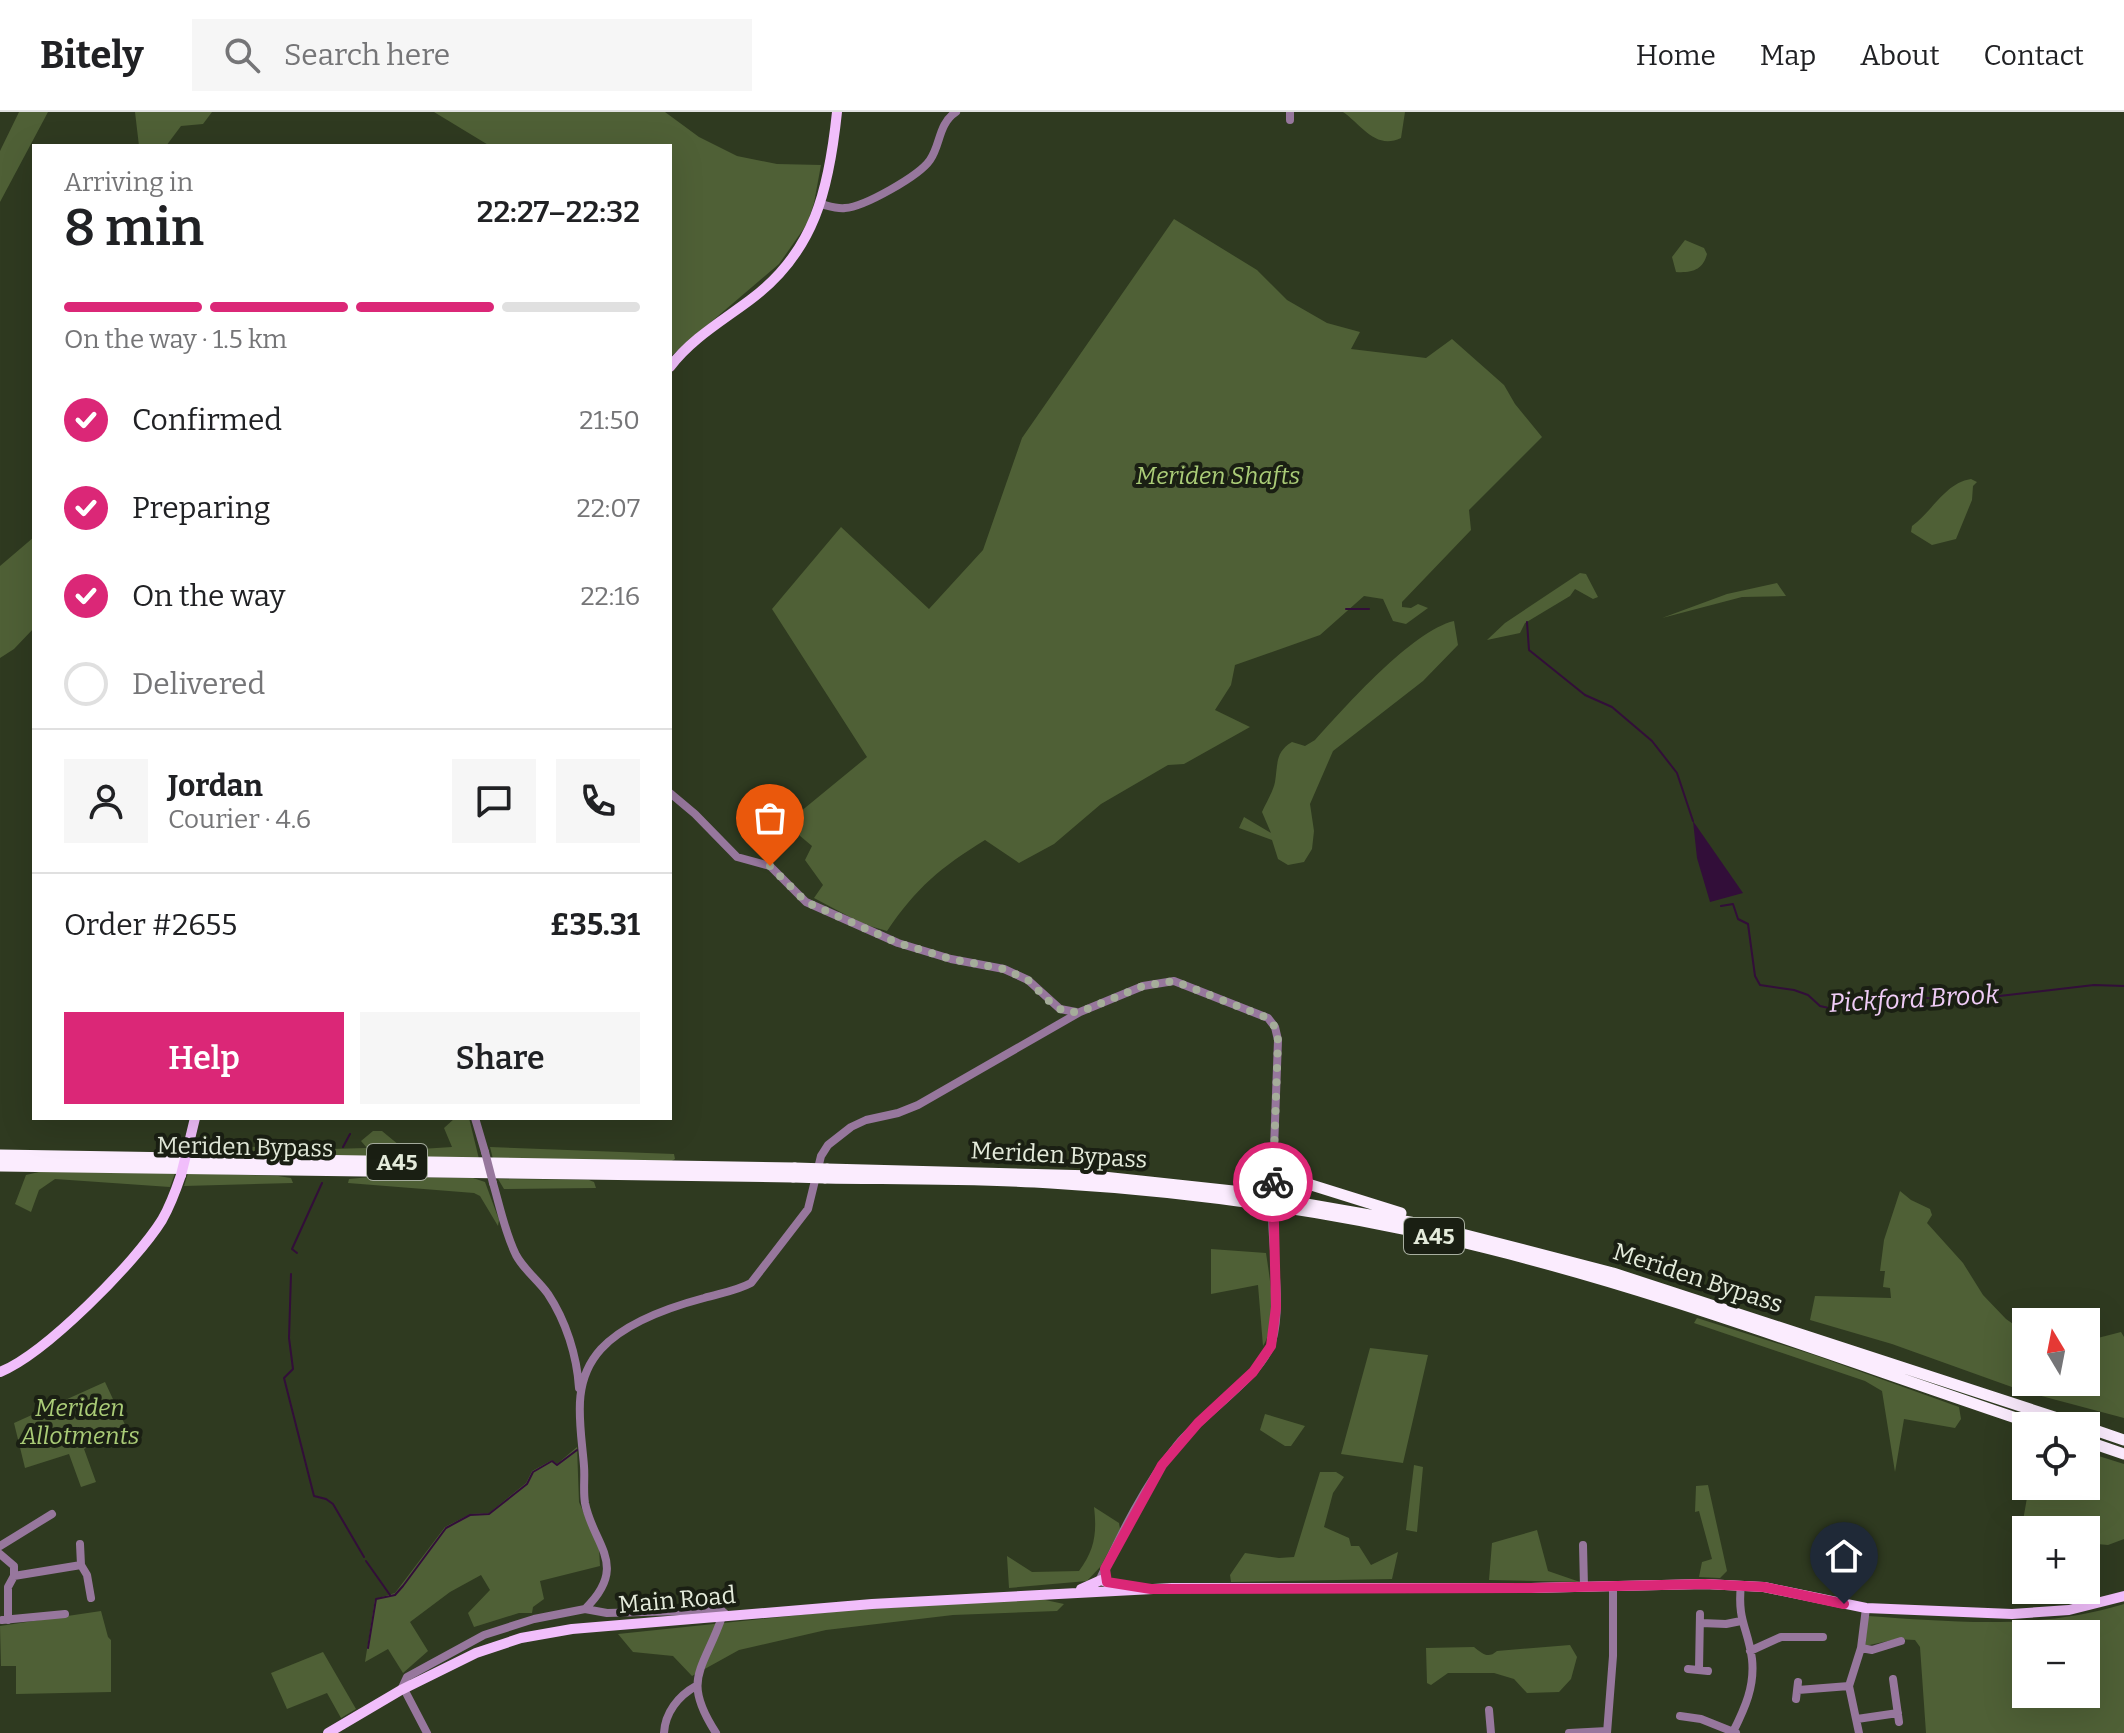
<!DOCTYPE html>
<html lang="en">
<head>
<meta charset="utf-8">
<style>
	body { margin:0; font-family:Bitter,serif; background:#f6f6f6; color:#202124; height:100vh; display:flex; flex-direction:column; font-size:30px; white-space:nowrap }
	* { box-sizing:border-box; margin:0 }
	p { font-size:26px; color:#757577 }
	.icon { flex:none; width:44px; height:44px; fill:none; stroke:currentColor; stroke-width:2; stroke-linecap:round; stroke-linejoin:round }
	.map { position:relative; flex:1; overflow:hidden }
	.panel { position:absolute; left:32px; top:32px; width:640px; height:976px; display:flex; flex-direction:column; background:#fff; border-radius:0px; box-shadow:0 8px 32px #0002 }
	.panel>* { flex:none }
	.needle { width:52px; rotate:350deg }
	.controls { position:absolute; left:2012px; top:1196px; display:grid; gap:16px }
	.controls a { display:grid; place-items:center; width:88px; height:88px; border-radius:0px; background:#fff; box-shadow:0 8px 32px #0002; font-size:40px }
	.pin { position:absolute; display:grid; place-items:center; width:68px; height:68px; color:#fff; margin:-82px -34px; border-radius:50% 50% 50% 0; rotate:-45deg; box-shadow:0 0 8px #0007 }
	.pin .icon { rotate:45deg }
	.courier { position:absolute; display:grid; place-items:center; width:80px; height:80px; margin:-40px; border:6px solid #db2777; border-radius:50%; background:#fff; color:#222; box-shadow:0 2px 10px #0007 }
	.summary em { font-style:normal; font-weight:600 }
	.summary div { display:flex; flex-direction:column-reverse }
	.summary { display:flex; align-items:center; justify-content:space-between; height:136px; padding:0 32px }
	h1 { font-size:52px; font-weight:600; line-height:60px }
	.bar { display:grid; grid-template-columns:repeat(4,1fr); gap:12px 8px; align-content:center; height:96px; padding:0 32px }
	.bar i { height:10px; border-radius:6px; background:#e0e0e0 }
	.bar .on { background:#db2777 }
	.bar p { grid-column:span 4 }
	.line { display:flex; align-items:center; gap:20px; padding:0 32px; border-top:2px solid #e0e0e0 }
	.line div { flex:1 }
	.round { display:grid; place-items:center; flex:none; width:84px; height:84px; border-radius:0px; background:#f6f6f6 }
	ol { padding:0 32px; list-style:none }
	li { display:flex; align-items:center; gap:24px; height:88px }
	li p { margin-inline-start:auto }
	li .icon { padding:8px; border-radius:50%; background:#db2777; color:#fff; stroke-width:4 }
	li:last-child { color:#757577 }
	li i { width:44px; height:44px; border:4px solid #e0e0e0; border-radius:50% }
	.action { display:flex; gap:16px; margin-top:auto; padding:16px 32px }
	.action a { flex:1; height:92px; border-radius:0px; background:#db2777; color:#fff; font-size:32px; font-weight:600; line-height:92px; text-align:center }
	.action a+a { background:#f6f6f6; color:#202124 }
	header { display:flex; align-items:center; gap:48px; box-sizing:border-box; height:112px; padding:0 40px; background:#fff; border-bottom:2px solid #e0e0e0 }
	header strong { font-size:38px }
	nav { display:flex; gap:44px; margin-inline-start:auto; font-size:28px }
	.search { width:560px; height:72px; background:#f6f6f6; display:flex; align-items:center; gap:20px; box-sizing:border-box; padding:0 28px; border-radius:0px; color:#757577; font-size:30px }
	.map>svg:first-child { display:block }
	.green { fill:#4f6036; fill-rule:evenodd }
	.water { fill:#320e39 }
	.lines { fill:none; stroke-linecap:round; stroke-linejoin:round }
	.stream { stroke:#320e39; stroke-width:2 }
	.minor { stroke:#97779d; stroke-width:8 }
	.major { stroke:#f1befb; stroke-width:10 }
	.highway { stroke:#fbecfe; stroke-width:11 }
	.minor-bridge { stroke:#97779d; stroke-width:8 }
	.major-bridge { stroke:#f1befb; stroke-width:10 }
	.highway-bridge { stroke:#fbecfe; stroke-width:11 }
	.done { stroke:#a5ad9a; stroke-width:8; stroke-dasharray:0 14.4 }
	.route { stroke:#db2777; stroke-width:10 }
	.labels { text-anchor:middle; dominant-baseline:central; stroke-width:8; stroke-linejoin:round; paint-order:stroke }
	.shield { fill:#1a1f13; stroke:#a7ae9f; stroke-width:2 }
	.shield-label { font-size:22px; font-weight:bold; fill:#e4ebdb }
	.park-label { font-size:24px; font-style:italic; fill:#ac7; stroke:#1a1f13 }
	.street-label { font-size:24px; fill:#e4ebdb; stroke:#1a1f13 }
	.water-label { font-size:26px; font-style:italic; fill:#f0ccf7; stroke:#1a1f13 }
</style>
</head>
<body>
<header>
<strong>Bitely</strong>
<div class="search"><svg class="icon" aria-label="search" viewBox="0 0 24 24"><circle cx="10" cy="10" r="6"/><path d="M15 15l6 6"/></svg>Search here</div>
<nav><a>Home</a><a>Map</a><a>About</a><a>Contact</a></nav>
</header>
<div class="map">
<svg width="2124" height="1621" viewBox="0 0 2124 1621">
	<rect width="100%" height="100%" fill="#2f3a20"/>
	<!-- green -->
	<path class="green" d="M 19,0 L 48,0 L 0,90 L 0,39 Z
		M 135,0 L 212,0 L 203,12 L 181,14 L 166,34 L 139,34 Z
		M 434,0 L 665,0 L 699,25 L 737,44 L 777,52 L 821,53 L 814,91 L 807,112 L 779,152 L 670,245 L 670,34 L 490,34 Z
		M 1343,0 L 1405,0 L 1401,26 C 1375,38 1362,13 1343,0 Z
		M 1174,107 L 1257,158 L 1287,188 L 1327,211 L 1360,220 L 1351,237 L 1426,246 L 1452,227 L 1504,273 L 1515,292 L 1542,325 L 1469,398 L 1471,418 L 1402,490 L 1402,495 L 1411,496 L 1418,492 L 1428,496 L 1406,512 L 1393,509 L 1383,487 L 1364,484 L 1320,523 L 1235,553 L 1231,573 L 1215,598 L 1250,615 L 1184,652 L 1168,653 L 1101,692 L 1054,732 L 1019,751 L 985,728 C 941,755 916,776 887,819 L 863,812 L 814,786 L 823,773 L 805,748 L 812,734 L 793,718 L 803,707 L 800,700 L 867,645 L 772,497 L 841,415 L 929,497 L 983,438 L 1022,326 Z
		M 1685,128 L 1704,136 L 1707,142 C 1703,158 1692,161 1676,160 L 1672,145 Z
		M 1971,367 L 1977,370 L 1973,374 L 1972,388 L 1956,427 L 1932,433 L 1911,420 L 1912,414 C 1933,399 1945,371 1971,367 Z
		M 34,425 L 34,516 L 14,537 L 0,546 L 0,454 Z
		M 1580,461 L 1586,462 L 1598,485 L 1593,487 L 1575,477 L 1570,484 L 1525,511 L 1520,521 L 1487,528 L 1505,511 Z
		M 1777,471 L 1786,484 L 1742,485 L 1662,506 L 1727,482 Z
		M 1454,509 L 1458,533 L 1423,569 L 1333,639 L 1310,692 L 1314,719 L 1312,737 L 1304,750 L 1288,753 L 1278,747 L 1272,728 L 1239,716 L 1244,705 L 1271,721 L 1262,700 C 1266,691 1273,680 1275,670 C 1278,652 1275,640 1292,630 L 1305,634 L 1315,628 C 1346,594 1412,519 1454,509 Z
		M 455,1006 L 469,1006 L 479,1047 L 195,1042 L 197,1030 L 293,1038 L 367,1036 L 361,1029 L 373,1019 L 382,1019 L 405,1038 L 452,1035 L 444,1016 Z
		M 490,1035 L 674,1042 L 675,1047 L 670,1050 L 493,1047 Z
		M 43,1059 L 175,1061 L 170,1075 L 55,1067 L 39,1078 L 31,1100 L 15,1092 L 26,1063 Z
		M 188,1061 L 278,1064 L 291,1066 L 293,1071 L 184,1074 Z
		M 370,1065 L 473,1066 L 485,1070 L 499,1108 L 498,1114 L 480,1084 L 474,1081 L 348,1071 L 349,1067 Z
		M 498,1067 L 589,1068 L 594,1070 L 596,1076 L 504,1077 Z
		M 1900,1079 L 1911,1088 L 1930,1097 L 1932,1103 L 1927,1111 L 1963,1151 L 1983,1183 L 2006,1207 L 2026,1221 L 2026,1270 L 2086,1270 L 2086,1229 L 2121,1220 L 2124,1225 L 2124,1306 L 2023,1279 L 1892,1232 L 1810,1208 L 1815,1184 L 1891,1186 L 1890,1176 L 1883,1175 L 1885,1159 L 1880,1159 L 1884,1128 Z
		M 1211,1137 L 1266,1141 C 1270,1168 1278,1210 1263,1234 L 1258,1173 L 1211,1182 Z
		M 1697,1206 L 1814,1243 L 1959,1295 L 1961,1307 L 1955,1316 L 1904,1307 L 1895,1360 L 1882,1279 L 1865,1269 L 1694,1211 Z
		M 1370,1236 L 1428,1243 L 1403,1351 L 1341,1342 Z
		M 105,1270 L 126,1315 L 84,1337 L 96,1370 L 81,1375 L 69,1342 L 25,1356 L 14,1311 Z
		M 1265,1302 L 1305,1314 L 1291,1334 L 1285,1334 L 1260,1318 Z
		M 577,1335 L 579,1390 L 599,1436 L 600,1454 L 540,1469 L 544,1487 L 533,1495 L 532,1501 L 519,1501 L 474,1515 L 468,1501 L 490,1478 L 481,1463 L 450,1480 L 410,1510 L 428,1539 L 403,1561 L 388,1537 L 365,1550 L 375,1487 L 395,1481 L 445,1415 L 470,1402 L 489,1401 L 526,1371 L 532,1359 L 552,1348 L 557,1352 Z
		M 2086,1340 L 2124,1352 L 2124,1427 L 2108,1433 L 2086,1431 L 2086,1418 L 2026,1418 L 2026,1431 L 2019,1432 L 2029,1374 L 2086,1374 Z
		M 1414,1353 L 1423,1355 L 1417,1420 L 1406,1418 Z
		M 1320,1360 L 1336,1360 L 1344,1365 L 1333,1381 L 1324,1415 L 1349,1426 L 1351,1434 L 1359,1434 L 1371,1453 L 1398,1440 L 1392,1467 L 1231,1470 L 1230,1463 L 1245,1441 L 1279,1446 L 1294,1445 Z
		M 1708,1373 L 1727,1459 L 1720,1466 L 1699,1465 L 1702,1450 L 1712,1447 L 1699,1399 L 1695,1400 L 1696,1374 Z
		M 1094,1395 L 1119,1411 L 1120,1417 L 1101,1454 L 1087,1469 L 1009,1476 L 1007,1444 L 1032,1460 L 1079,1459 C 1095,1438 1097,1420 1094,1395 Z
		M 1537,1418 L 1548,1459 L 1580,1470 L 1489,1468 L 1492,1431 Z
		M 1036,1486 L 1064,1492 L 1057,1499 L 953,1503 L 826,1518 L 739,1538 L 692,1564 L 673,1544 L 633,1540 L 618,1522 L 849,1498 Z
		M 2124,1492 L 2124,1621 L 1926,1621 L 1920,1535 L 1915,1528 L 1897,1527 L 1865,1534 L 1868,1504 C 1954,1510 2040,1518 2124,1492 ZM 2026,1522 L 2086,1522 L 2086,1582 L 2026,1582 Z
		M 101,1499 L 108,1525 L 111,1528 L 111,1580 L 16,1582 L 16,1554 L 1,1554 L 0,1514 Z
		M 1570,1533 L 1577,1545 L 1571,1567 L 1559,1580 L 1527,1581 L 1514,1567 L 1494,1561 L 1448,1561 L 1431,1573 L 1427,1571 L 1426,1536 L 1474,1535 C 1483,1542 1488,1547 1497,1539 Z
		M 323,1540 L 356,1597 L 341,1606 L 327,1581 L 287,1597 L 271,1561 Z"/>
	<!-- water -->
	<path class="water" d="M 1693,709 L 1743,781 L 1710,790 L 1697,746 Z"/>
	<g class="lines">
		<!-- stream -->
		<path class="stream" d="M 1346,497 L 1369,497
			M 1527,510 L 1529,538 L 1585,583 L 1612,595 L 1652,629 L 1677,661 L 1693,709
			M 1721,794 L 1733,792 L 1738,807 L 1748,812 L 1755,864 L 1760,873 L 1794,878 L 1808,883 L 1820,894 L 1833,897 L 1899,883 L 1956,889 L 2094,873 L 2124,874
			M 343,1035 L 350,1022
			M 297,1141 L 292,1137 L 322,1071
			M 291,1162 L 289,1226 L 293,1257 L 284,1266 L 314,1384 L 326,1387 L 333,1392 L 364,1445
			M 2086,1343 L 2096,1347
			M 366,1449 L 390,1483
			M 368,1536 L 376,1487 L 395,1483 L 403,1474 L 446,1416 L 470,1403 L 489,1402 L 527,1372 L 533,1360 L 552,1349 L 557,1353 L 577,1338"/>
		<!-- minor -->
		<path class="minor" d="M 1290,8 L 1290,0
			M 821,92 C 829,94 837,97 845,96 C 864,95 919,64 930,48 C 941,32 938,12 956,0
			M 670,681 L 695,702 L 737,745 L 770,754 L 806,790 L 898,831 L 951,847 L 1004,857 L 1028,868 L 1060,897 L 1076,900
			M 475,1006 L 485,1040
			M 493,1071 C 500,1095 505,1121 516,1143 C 524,1158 538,1168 548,1182 C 566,1209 577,1244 579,1276
			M 80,1432 L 81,1453 L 87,1463 L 91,1486
			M 1583,1433 L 1584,1475
			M 0,1434 L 52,1402
			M 0,1442 L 14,1454 L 14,1464 L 8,1475 L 8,1508
			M 14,1464 L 81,1453
			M 1099,1469 C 1121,1422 1145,1372 1178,1332 C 1203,1302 1262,1264 1272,1230 C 1283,1194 1272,1140 1272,1102
			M 585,1497 C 630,1453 593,1433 585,1391 C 583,1379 585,1366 584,1354 C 581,1314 570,1271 601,1237 C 626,1210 670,1195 704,1186 C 721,1181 736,1179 751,1171 L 808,1097 L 821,1044 L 828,1033 L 851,1015 L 866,1008 L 898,1001 L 918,993 L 1080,900 L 1143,874 L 1174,869 L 1268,906 L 1275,915 L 1278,928 L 1273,1064
			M 2,1508 L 65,1502
			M 1701,1511 L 1726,1512 L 1741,1509
			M 1861,1536 L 1872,1538 L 1901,1529
			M 1750,1539 L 1781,1525 L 1823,1525
			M 1688,1557 L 1708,1559
			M 1699,1557 L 1700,1502
			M 1893,1567 L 1899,1610
			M 404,1577 L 427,1621
			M 401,1578 L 407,1565 L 484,1523 L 534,1507 L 585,1497 L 607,1501 L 721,1498 L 728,1504
			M 1798,1578 L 1849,1574
			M 1796,1587 L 1798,1570
			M 1489,1598 L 1491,1621
			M 1680,1604 L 1701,1607 L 1736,1621
			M 1857,1607 L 1898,1601
			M 1733,1620 C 1745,1596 1755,1574 1752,1547 C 1748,1516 1737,1509 1741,1473
			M 664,1621 C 665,1601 678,1584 696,1574
			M 716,1621 C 681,1567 703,1559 722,1505
			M 1569,1621 L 1607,1619
			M 1607,1621 L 1613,1544 L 1613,1474
			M 1859,1621 L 1849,1574 L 1861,1536 L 1866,1496"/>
		<!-- major -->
		<path class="major" d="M 670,255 C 691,227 722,209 750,188 C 815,140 829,77 837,0
			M 188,1035 L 195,1006
			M 0,1260 C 45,1242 136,1150 162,1108 C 170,1094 176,1078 181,1063
			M 1081,1477 L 1101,1468 L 1121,1475
			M 328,1621 L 401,1578 L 476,1541 L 521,1526 L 572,1517 L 872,1492 L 1172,1476 L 1531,1476 L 1705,1472 L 1764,1475 L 1866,1496 L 2012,1502 L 2069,1498 L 2124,1484"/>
		<!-- highway -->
		<path class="highway" d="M 0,1043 L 795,1056
			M 0,1054 L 793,1065
			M 827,1057 L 1094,1064 L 1233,1079 L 1427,1113 L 1613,1161 L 2082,1314
			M 1273,1061 L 1401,1101
			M 825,1066 C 900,1067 976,1066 1051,1071 C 1184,1079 1319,1097 1448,1127 C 1650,1173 1844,1249 2040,1314
			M 2086,1315 L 2124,1328
			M 2086,1329 L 2124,1342"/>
		<!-- minor-bridge -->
		<path class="minor-bridge" d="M 485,1040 L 493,1071
			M 1272,1102 L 1272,1073"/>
		<!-- major-bridge -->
		<path class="major-bridge" d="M 181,1063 L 188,1035"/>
		<!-- highway-bridge -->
		<path class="highway-bridge" d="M 795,1056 L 827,1057
			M 793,1065 L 825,1066"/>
	</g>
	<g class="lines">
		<!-- done -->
		<path class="done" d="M 770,754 L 806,790 L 898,831 L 951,847 L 1004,857 L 1028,868 L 1052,892 L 1065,900 L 1080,900 L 1143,874 L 1174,869 L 1268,906 L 1275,915 L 1278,928 L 1273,1070"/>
		<!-- route -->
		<path class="route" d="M 1273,1070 L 1276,1195 L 1271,1234 L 1253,1260 L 1198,1311 L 1162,1353 L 1105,1457 L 1107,1470 L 1151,1477 L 1531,1476 L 1705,1472 L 1764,1475 L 1844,1492"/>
	</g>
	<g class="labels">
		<!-- shield labels -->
		<g class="shield">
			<rect x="367" y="1032" width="60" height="36" rx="6"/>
			<rect x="1404" y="1106" width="60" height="36" rx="6"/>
		</g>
		<g class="shield-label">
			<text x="397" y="1050">A45</text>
			<text x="1434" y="1124">A45</text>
		</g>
		<!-- park labels -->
		<g class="park-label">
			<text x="1218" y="364">Meriden Shafts</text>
			<text x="80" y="1296">Meriden<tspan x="80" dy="28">Allotments</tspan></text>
		</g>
		<!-- street labels -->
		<g class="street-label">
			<text transform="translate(245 1035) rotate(1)">Meriden Bypass</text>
			<text transform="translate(1059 1043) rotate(3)">Meriden Bypass</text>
			<text transform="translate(1698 1166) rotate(18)">Meriden Bypass</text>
			<text transform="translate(677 1488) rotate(-5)">Main Road</text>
		</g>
		<!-- water labels -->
		<g class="water-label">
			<text transform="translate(1914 887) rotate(-3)">Pickford Brook</text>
		</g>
	</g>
</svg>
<div class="controls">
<a><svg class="needle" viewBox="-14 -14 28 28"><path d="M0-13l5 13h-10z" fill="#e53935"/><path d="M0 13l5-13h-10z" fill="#757577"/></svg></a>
<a><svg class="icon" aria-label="locate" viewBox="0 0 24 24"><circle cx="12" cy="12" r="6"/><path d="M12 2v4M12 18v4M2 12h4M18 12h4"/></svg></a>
<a>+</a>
<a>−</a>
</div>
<div class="pin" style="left:770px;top:754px;background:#ea580c"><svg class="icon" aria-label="bag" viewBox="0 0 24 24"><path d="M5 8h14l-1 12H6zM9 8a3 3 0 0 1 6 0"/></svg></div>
<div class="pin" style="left:1844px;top:1492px;background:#1f2937"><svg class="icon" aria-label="home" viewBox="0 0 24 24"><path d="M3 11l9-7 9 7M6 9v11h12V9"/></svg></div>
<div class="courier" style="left:1273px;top:1070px"><svg class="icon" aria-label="bike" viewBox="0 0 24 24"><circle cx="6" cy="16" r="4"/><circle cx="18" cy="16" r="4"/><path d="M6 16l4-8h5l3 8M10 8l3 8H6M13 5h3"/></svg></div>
<section class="panel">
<div class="summary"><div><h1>8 min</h1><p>Arriving in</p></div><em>22:27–22:32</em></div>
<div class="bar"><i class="on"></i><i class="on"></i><i class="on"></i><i></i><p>On the way · 1.5 km</p></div>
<ol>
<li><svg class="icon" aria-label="check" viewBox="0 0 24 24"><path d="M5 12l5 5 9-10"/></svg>Confirmed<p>21:50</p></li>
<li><svg class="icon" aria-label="check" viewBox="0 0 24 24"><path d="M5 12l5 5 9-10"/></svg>Preparing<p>22:07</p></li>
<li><svg class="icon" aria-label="check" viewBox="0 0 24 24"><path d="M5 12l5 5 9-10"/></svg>On the way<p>22:16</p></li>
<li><i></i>Delivered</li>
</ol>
<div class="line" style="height:144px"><a class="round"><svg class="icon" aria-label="person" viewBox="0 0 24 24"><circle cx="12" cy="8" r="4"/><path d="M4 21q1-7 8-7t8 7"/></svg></a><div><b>Jordan</b><p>Courier · 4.6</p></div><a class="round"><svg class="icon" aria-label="chat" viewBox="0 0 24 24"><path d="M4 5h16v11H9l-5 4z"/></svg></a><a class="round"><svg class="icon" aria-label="phone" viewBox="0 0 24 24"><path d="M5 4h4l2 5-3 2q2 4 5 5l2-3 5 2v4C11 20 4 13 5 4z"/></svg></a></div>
<div class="line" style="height:104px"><div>Order #2655</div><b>£35.31</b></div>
<div class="action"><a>Help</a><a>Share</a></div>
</section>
</div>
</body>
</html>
